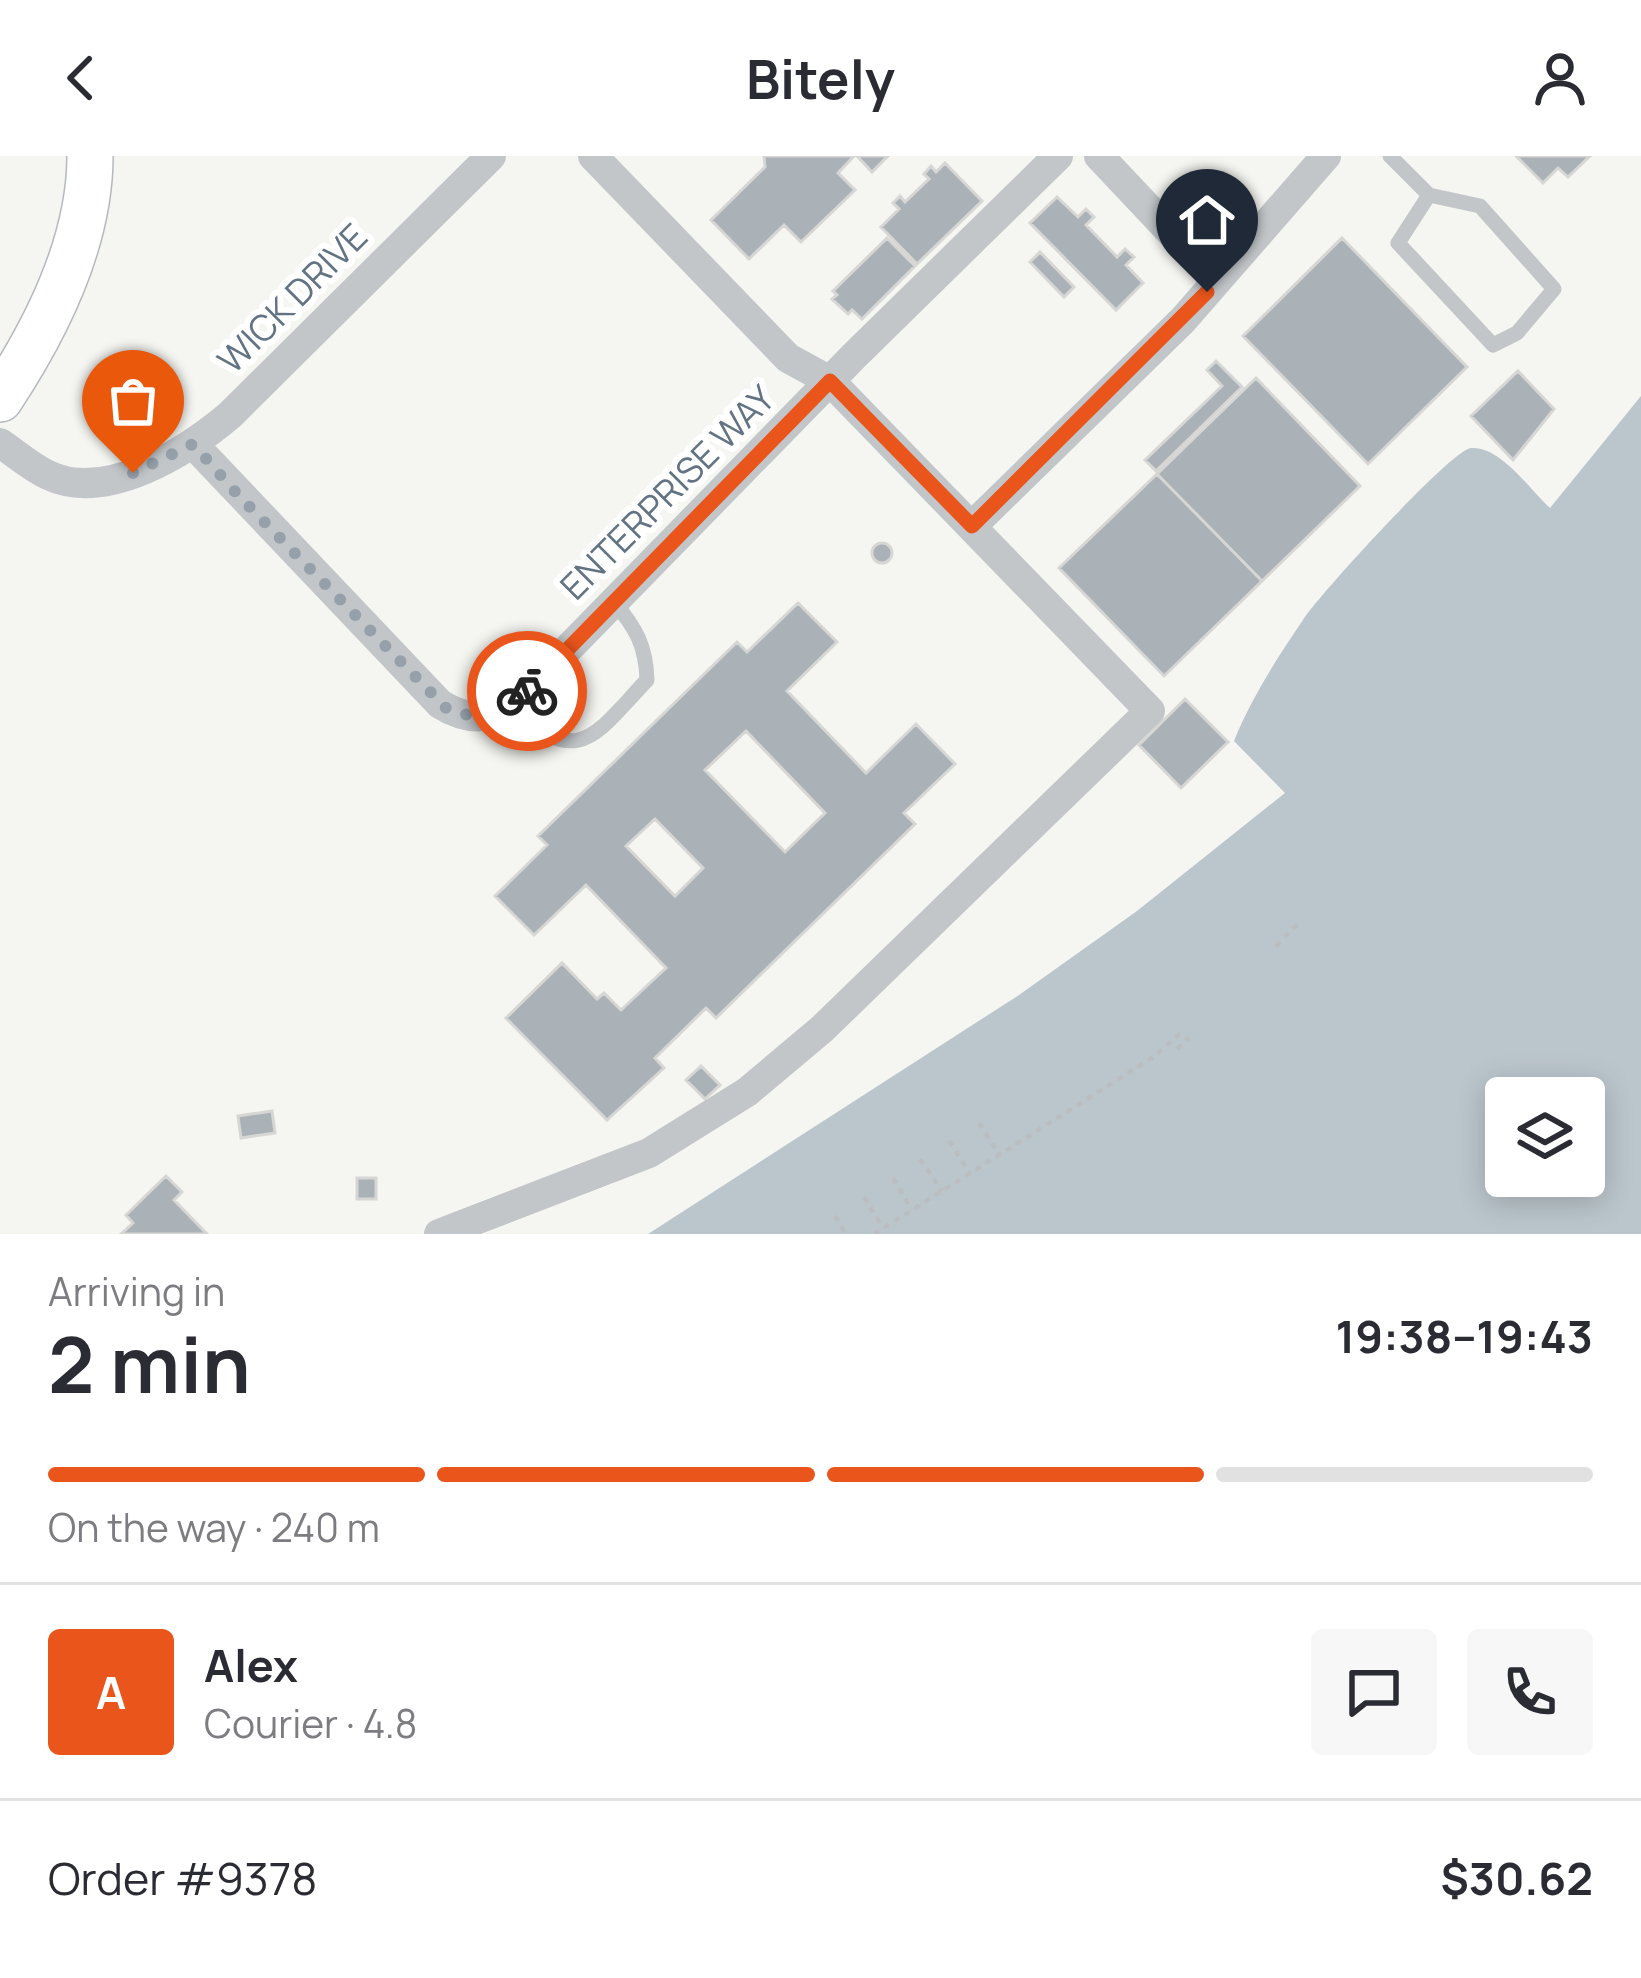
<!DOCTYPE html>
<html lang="en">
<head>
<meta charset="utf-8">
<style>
	body { margin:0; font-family:Manrope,sans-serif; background:#f7f7f7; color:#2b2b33; height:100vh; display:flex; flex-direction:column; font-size:45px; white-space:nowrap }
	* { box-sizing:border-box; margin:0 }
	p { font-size:39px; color:#7c7c81 }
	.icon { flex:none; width:66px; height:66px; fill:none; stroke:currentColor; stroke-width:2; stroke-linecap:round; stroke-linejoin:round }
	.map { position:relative; height:1078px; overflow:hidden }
	.side { display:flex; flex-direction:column; background:#fff; flex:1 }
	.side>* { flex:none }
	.fabs { position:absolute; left:1485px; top:921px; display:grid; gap:24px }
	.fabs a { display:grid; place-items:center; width:120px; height:120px; border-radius:12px; background:#fff; box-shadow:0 6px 30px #0003; font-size:60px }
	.pin { position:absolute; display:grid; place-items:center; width:102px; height:102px; color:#fff; margin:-123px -51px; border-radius:50% 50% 50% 0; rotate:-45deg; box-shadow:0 0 12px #0007 }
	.pin .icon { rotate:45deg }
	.courier { position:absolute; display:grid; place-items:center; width:120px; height:120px; margin:-60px; border:9px solid #ea551c; border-radius:50%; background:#fff; color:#222; box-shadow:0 3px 15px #0007 }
	.overview em { font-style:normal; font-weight:700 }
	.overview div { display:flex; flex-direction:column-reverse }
	.overview { display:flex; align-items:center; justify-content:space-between; height:204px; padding:0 48px }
	h1 { font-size:78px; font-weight:700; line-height:90px }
	.bar { display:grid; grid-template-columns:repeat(4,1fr); gap:18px 12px; align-content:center; height:144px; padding:0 48px }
	.bar i { height:15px; border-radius:9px; background:#e1e1e2 }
	.bar .current { background:#ea551c }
	.bar p { grid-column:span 4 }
	.line { display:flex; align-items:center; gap:30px; padding:0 48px; border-top:3px solid #e1e1e2 }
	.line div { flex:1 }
	.round { display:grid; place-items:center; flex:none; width:126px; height:126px; border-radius:12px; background:#f7f7f7 }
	header { display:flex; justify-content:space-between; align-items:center; height:156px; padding:0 48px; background:#fff; font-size:54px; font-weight:700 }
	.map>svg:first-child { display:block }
	.water { fill:#bbc6cc; fill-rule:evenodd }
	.building { fill:#aab1b7; stroke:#d6d6d4; stroke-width:3; fill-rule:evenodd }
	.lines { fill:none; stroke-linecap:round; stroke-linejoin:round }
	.secondary-casing { stroke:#b4b9be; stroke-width:48 }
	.path { stroke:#bbbec0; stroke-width:4.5; stroke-dasharray:6 6; stroke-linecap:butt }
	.lane { stroke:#c2c6c9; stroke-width:15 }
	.street { stroke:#c2c6c9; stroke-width:30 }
	.secondary { stroke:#fff; stroke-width:45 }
	.done { stroke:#95a0aa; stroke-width:12; stroke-dasharray:0 21.6 }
	.route { stroke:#ea551c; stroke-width:15 }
	.labels { text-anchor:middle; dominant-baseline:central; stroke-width:12; stroke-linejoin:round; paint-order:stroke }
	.street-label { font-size:36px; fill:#627383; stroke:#fff }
</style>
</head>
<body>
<header><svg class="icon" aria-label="back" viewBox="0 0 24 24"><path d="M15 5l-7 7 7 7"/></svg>Bitely<svg class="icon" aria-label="person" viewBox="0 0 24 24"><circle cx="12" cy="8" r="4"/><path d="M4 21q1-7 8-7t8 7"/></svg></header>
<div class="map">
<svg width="1641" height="1078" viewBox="0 0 1641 1078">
	<rect width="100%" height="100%" fill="#f5f5f1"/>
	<!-- water -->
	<path class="water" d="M 1641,240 L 1641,1078 L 648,1078 L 1019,839 L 1137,755 L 1285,637 L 1234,585 C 1251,543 1277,502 1303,464 C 1318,440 1452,293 1471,292 C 1501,290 1530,334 1550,352 ZM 1506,942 L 1584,942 L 1584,1020 L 1506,1020 Z"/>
	<!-- building -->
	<path class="building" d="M 764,0 L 854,0 L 838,17 L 855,34 L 801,86 L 784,69 L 749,103 L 711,64 L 765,11 Z
		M 857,0 L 888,0 L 872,16 Z
		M 1516,0 L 1590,0 L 1568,21 L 1558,12 L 1543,27 Z
		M 945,7 L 982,45 L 917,108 L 881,71 L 899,53 L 893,47 L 900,40 L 905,46 L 929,23 L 924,18 L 931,10 L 936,16 Z
		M 1057,41 L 1078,61 L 1086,53 L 1094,61 L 1086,69 L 1117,101 L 1125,93 L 1134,101 L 1126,109 L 1143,127 L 1116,154 L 1030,67 Z
		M 887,82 L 915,110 L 862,163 L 852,154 L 848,158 L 832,143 L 837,139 L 833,135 Z
		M 1342,82 L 1467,211 L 1368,308 L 1243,180 Z
		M 1040,96 L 1074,131 L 1064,141 L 1030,106 Z
		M 1216,205 L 1242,231 L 1156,315 L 1145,304 L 1222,230 L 1207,214 Z
		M 1518,215 L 1554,253 L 1513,304 L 1471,260 Z
		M 1256,222 L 1360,330 L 1262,425 L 1157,318 Z
		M 1157,318 L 1262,425 L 1164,520 L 1059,412 Z
		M872 397a10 10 0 1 1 20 0a10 10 0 1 1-20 0Z
		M 798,447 L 837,486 L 787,535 L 866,617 L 916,568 L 955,608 L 904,657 L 915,668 L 716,862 L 706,852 L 655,902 L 664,912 L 607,964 L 506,862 L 562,807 L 597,843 L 604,837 L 621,854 L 666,812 L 586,729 L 534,779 L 495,740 L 547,689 L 538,680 L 737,486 L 747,496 ZM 746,575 L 825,657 L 785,696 L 705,614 ZM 655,663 L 703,712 L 675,740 L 626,690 Z
		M 1185,543 L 1228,586 L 1181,632 L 1139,589 Z
		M 701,910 L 720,929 L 705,943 L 686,924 Z
		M 272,955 L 275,977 L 241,982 L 238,960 Z
		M 166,1020 L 182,1036 L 174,1044 L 207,1078 L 121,1078 L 133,1067 L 126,1059 Z
		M 357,1022 L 376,1022 L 376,1043 L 357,1043 Z"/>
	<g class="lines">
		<defs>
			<path id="secondary" d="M 0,243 C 47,172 90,86 90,0"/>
		</defs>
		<!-- secondary casing -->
		<use href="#secondary" class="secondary-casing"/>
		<!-- path -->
		<path class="path" d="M 1276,790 L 1298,768
			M 1177,893 L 1189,882
			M 979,967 L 999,998
			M 949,985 L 970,1017
			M 920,1003 L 942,1035
			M 893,1022 L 912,1054
			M 864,1041 L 883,1072
			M 835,1060 L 846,1078
			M 874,1078 L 1152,902 L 1183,875"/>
		<!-- lane -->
		<path class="lane" d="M 1390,0 L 1429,39 L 1480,50 L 1554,133 L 1517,177 L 1493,189 L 1398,87 L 1429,39
			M 509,551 C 580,613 593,581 647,524 C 646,490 636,472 614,446"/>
		<!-- street -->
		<path class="street" d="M 1099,0 L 1217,125
			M 0,287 C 15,297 31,311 48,319 C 106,347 186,296 230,259 L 491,0
			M 193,288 L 440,548 C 467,565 493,565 517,545 L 854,200 L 1058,0
			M 972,370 L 1183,164 L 1326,0
			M 439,1078 L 649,997 L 747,936 L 822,873 L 1150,555 L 830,225 L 788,202 L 593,0"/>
		<!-- secondary -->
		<use href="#secondary" class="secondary"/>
	</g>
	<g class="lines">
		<!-- done -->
		<path class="done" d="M 133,317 L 193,288 L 239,340 L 447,553 C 480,566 502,560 527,535"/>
		<!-- route -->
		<path class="route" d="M 527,535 L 830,225 L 972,370 L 1207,136"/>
	</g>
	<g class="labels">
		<!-- street labels -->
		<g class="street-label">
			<text transform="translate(292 142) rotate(-45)">WICK DRIVE</text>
			<text transform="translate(667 336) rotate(-45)">ENTERPRISE WAY</text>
		</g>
	</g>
</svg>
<div class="fabs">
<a><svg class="icon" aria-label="layers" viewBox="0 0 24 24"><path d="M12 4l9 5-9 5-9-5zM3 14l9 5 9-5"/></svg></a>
</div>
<div class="pin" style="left:133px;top:317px;background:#ea580c"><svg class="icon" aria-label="bag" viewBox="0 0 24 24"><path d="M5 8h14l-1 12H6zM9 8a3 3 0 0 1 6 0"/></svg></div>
<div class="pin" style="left:1207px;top:136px;background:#1f2937"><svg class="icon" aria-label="home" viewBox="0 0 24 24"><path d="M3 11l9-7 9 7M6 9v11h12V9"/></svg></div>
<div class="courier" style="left:527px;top:535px"><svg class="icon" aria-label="bike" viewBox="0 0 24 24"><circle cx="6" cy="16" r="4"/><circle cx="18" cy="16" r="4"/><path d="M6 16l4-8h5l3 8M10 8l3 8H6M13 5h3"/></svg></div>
</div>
<section class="side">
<div class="overview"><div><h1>2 min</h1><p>Arriving in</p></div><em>19:38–19:43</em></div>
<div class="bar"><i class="current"></i><i class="current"></i><i class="current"></i><i></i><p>On the way · 240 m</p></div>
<div class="line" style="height:216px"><b class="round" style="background:#ea551c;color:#fff">A</b><div><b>Alex</b><p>Courier · 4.8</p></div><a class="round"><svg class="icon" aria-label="chat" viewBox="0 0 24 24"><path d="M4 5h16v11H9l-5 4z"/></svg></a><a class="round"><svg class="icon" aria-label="phone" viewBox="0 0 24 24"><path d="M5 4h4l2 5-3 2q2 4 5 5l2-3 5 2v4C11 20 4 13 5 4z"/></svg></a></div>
<div class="line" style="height:156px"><div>Order #9378</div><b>$30.62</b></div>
</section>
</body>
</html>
